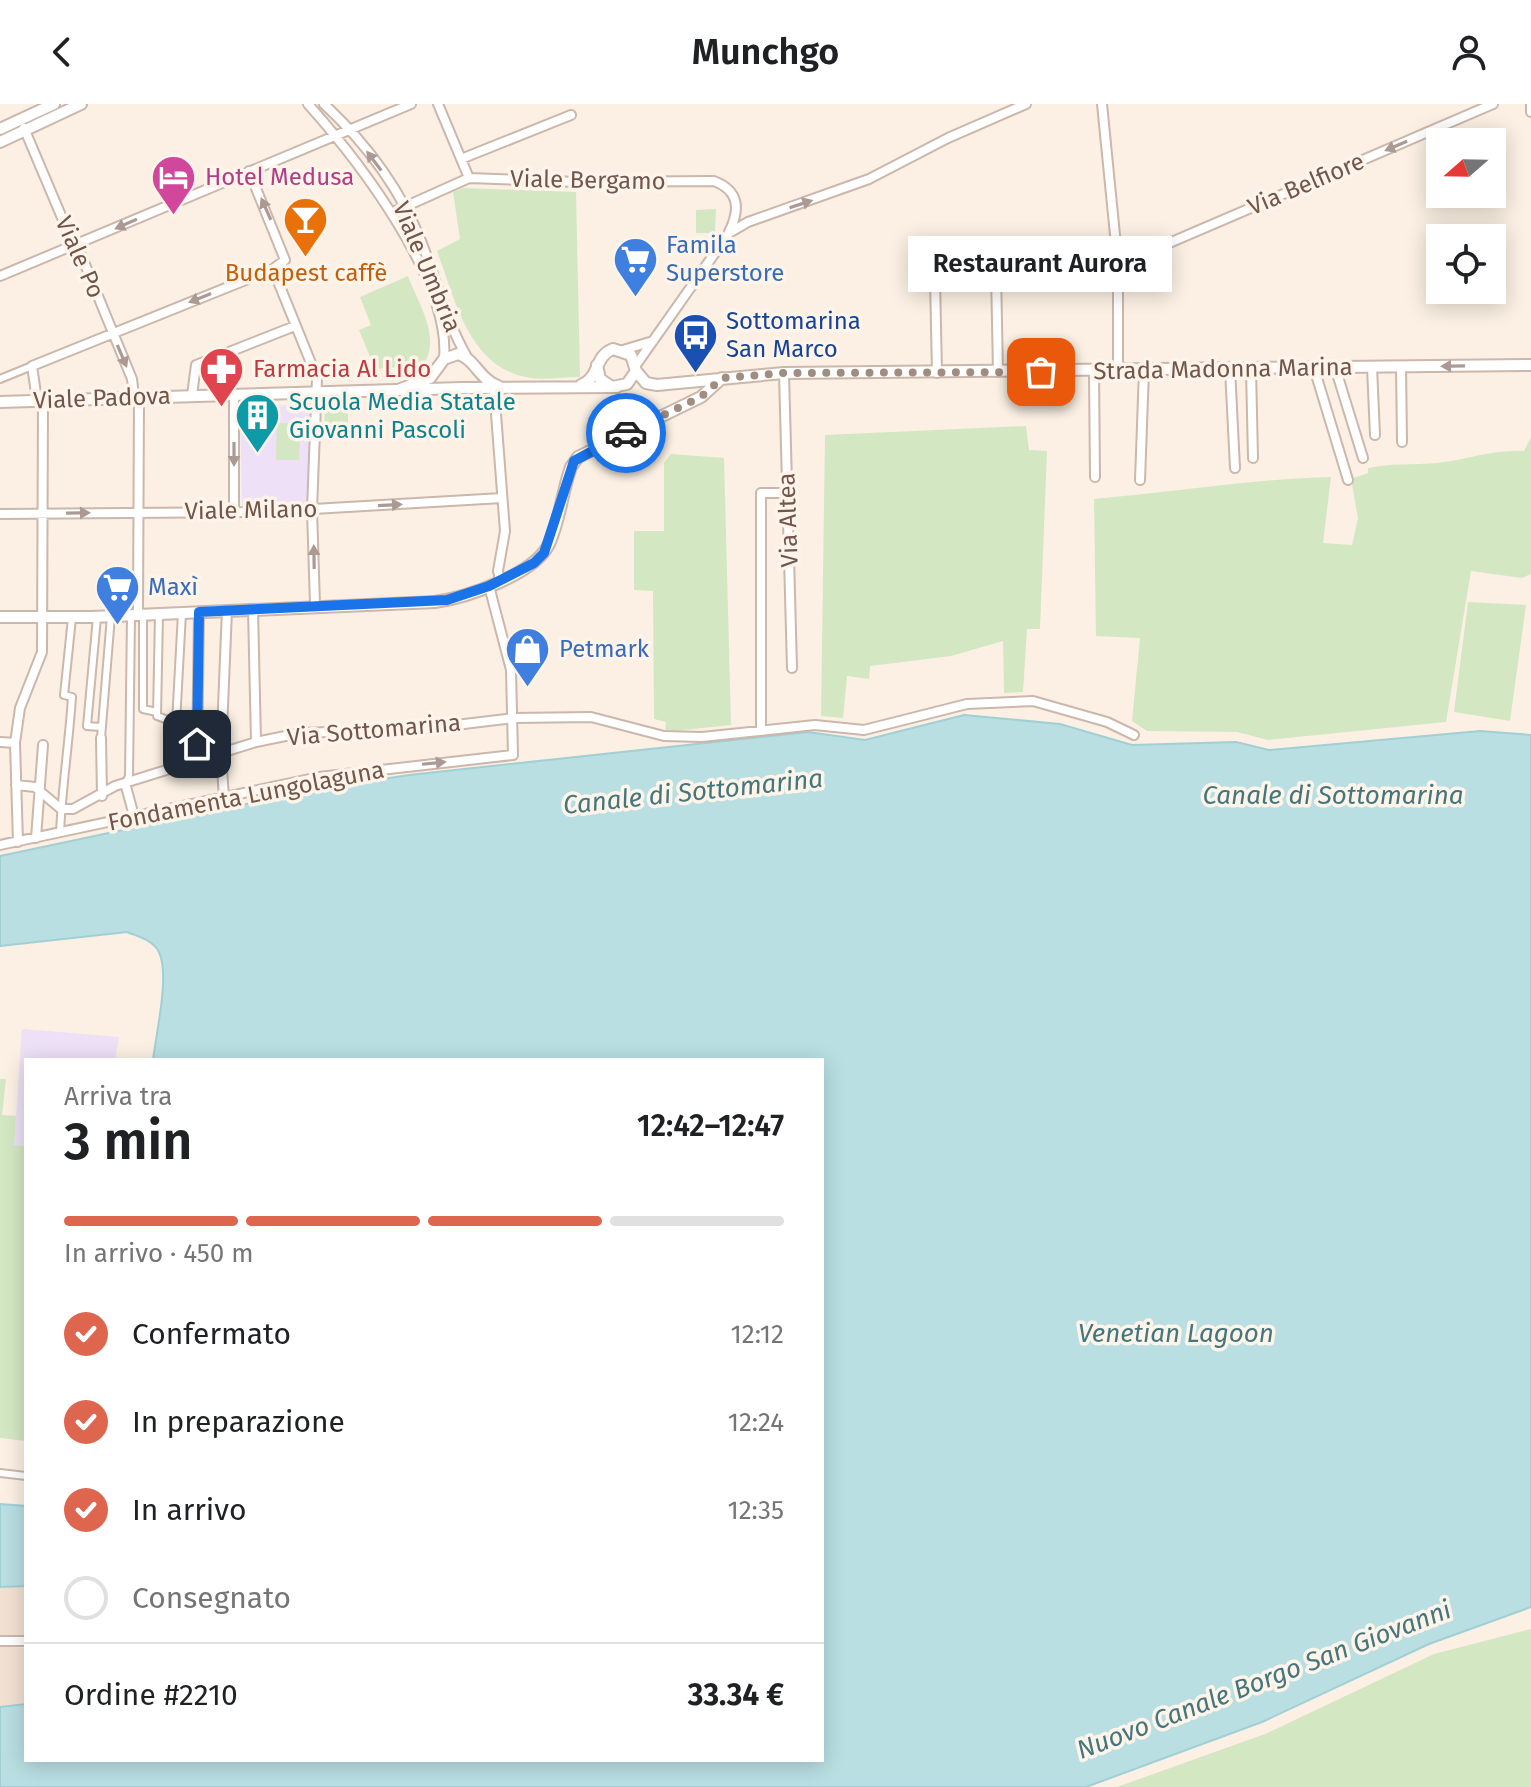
<!DOCTYPE html>
<html lang="it">
<head>
<meta charset="utf-8">
<style>
	body { margin:0; font-family:"Fira Sans",sans-serif; background:#f6f6f6; color:#202124; height:100vh; display:flex; flex-direction:column; font-size:30px; white-space:nowrap }
	* { box-sizing:border-box; margin:0 }
	p { font-size:26px; color:#757577 }
	.icon { flex:none; width:44px; height:44px; fill:none; stroke:currentColor; stroke-width:2; stroke-linecap:round; stroke-linejoin:round }
	.map { position:relative; flex:1; overflow:hidden }
	.drawer { position:absolute; left:24px; top:954px; width:800px; height:704px; display:flex; flex-direction:column; background:#fff; border-radius:0px; box-shadow:0 4px 20px #0003 }
	.drawer>* { flex:none }
	.needle { width:52px; rotate:250deg }
	.buttons { position:absolute; left:1426px; top:24px; display:grid; gap:16px }
	.buttons a { display:grid; place-items:center; width:80px; height:80px; border-radius:0px; background:#fff; box-shadow:0 4px 20px #0003; font-size:40px }
	.pin { position:absolute; display:grid; place-items:center; width:68px; height:68px; color:#fff; margin:-34px; border-radius:16px; box-shadow:0 4px 12px #0006 }
	.courier { position:absolute; display:grid; place-items:center; width:80px; height:80px; margin:-40px; border:6px solid #1a73e8; border-radius:50%; background:#fff; color:#222; box-shadow:0 2px 10px #0007 }
	.bubble { position:absolute; height:56px; border-radius:0px; background:#fff; box-shadow:0 4px 20px #0003; font-size:26px; font-weight:600; line-height:56px; text-align:center }
	.head em { font-style:normal; font-weight:600 }
	.head div { display:flex; flex-direction:column-reverse }
	.head { display:flex; align-items:center; justify-content:space-between; height:136px; padding:0 40px }
	h1 { font-size:52px; font-weight:600; line-height:60px }
	.bar { display:grid; grid-template-columns:repeat(4,1fr); gap:12px 8px; align-content:center; height:96px; padding:0 40px }
	.bar i { height:10px; border-radius:6px; background:#e0e0e0 }
	.bar .current { background:#de664f }
	.bar p { grid-column:span 4 }
	.line { display:flex; align-items:center; gap:20px; padding:0 40px; border-top:2px solid #e0e0e0 }
	.line div { flex:1 }
	ol { padding:0 40px; list-style:none }
	li { display:flex; align-items:center; gap:24px; height:88px }
	li p { margin-inline-start:auto }
	li .icon { padding:8px; border-radius:50%; background:#de664f; color:#fff; stroke-width:4 }
	li:last-child { color:#757577 }
	li i { width:44px; height:44px; border:4px solid #e0e0e0; border-radius:50% }
	header { display:flex; justify-content:space-between; align-items:center; height:104px; padding:0 40px; background:#fff; font-size:36px; font-weight:600 }
	.map>svg:first-child { display:block }
	.residential { fill:#f2e1d2 }
	.education { fill:#ede0f7 }
	.green { fill:#d4e7c3 }
	.water { fill:#b9dfe3; stroke:#a0cfd4; stroke-width:2 }
	.lines { fill:none; stroke-linecap:round; stroke-linejoin:round }
	.pedestrian-casing { stroke:#cbb7ab; stroke-width:10 }
	.minor-casing { stroke:#cbb7ab; stroke-width:12 }
	.tertiary-casing { stroke:#cbb7ab; stroke-width:14 }
	.pedestrian { stroke:#fff; stroke-width:6 }
	.minor { stroke:#fff; stroke-width:8 }
	.tertiary { stroke:#fff; stroke-width:10 }
	.oneway { fill:#aa9a93 }
	.done { stroke:#a18c80; stroke-width:8; stroke-dasharray:0 14.4 }
	.route { stroke:#1a73e8; stroke-width:10 }
	.labels { text-anchor:middle; dominant-baseline:central; stroke-width:7; stroke-linejoin:round; paint-order:stroke }
	.hotel-label { font-size:24px; fill:#b23c85; stroke:#fef4e9; text-anchor:start }
	.street-label { font-size:24px; fill:#71564b; stroke:#fef4e9 }
	.shop-label { font-size:24px; fill:#366cbe; stroke:#fef4e9; text-anchor:start }
	.food-label { font-size:24px; fill:#c56008; stroke:#fef4e9 }
	.transit-label { font-size:24px; fill:#164399; stroke:#fef4e9; text-anchor:start }
	.health-label { font-size:24px; fill:#be3a42; stroke:#fef4e9; text-anchor:start }
	.culture-label { font-size:24px; fill:#0d838f; stroke:#fef4e9; text-anchor:start }
	.water-label { font-size:26px; font-style:italic; fill:#43777d; stroke:#fef4e9 }
</style>
</head>
<body>
<header><svg class="icon" aria-label="back" viewBox="0 0 24 24"><path d="M15 5l-7 7 7 7"/></svg>Munchgo<svg class="icon" aria-label="person" viewBox="0 0 24 24"><circle cx="12" cy="8" r="4"/><path d="M4 21q1-7 8-7t8 7"/></svg></header>
<div class="map">
<svg width="1531" height="1683" viewBox="0 0 1531 1683">
	<rect width="100%" height="100%" fill="#fbf0e3"/>
	<!-- residential -->
	<path class="residential" d="M 26,1482 L 26,1532 L 0,1532 L 0,1483 Z
		M 0,1542 L 26,1544 L 26,1600 L 0,1603 Z"/>
	<!-- education -->
	<path class="education" d="M 308,301 L 312,304 L 310,397 L 291,403 L 242,403 L 240,302 Z
		M 22,925 L 119,933 L 115,956 L 26,956 L 26,1042 L 14,1041 Z"/>
	<!-- green -->
	<path class="green" d="M 463,84 L 576,88 L 580,273 C 564,273 546,276 531,274 C 469,266 455,195 437,147 L 460,135 L 453,88 Z
		M 716,105 L 715,129 L 696,129 L 696,106 Z
		M 408,172 C 418,199 442,234 423,261 L 375,265 L 359,226 L 371,221 L 360,193 Z
		M 348,302 L 348,327 L 324,328 L 325,303 Z
		M 277,319 L 301,319 L 299,356 L 276,356 Z
		M 1026,322 L 1029,346 L 1047,347 L 1040,525 L 1027,525 L 1023,588 L 1004,589 L 1003,537 L 951,552 L 870,562 L 869,575 L 847,572 L 843,614 L 821,612 L 825,331 Z
		M 1531,333 L 1531,470 L 1522,474 L 1471,467 L 1446,618 L 1268,636 L 1237,628 L 1147,627 L 1132,617 L 1140,534 L 1096,532 L 1094,395 C 1174,388 1252,375 1331,373 L 1323,439 L 1352,441 L 1358,414 L 1351,375 L 1368,369 L 1368,364 C 1391,359 1413,361 1437,359 C 1466,356 1494,345 1524,347 Z
		M 671,350 L 724,354 L 731,621 L 665,628 L 666,618 L 654,615 L 653,487 L 634,486 L 634,427 L 664,427 L 664,359 Z
		M 1468,498 L 1526,501 L 1510,617 L 1454,608 Z
		M 0,975 L 6,975 L 2,1011 L 16,1012 L 14,1041 L 26,1042 L 26,1337 L 0,1334 Z
		M 1531,1525 L 1531,1683 L 1117,1683 L 1265,1630 L 1434,1550 Z"/>
	<!-- water -->
	<path class="water" d="M 964,611 L 1060,620 L 1132,641 L 1236,638 L 1269,646 L 1480,627 L 1531,631 L 1531,1503 L 1429,1540 L 1262,1618 L 1086,1683 L 0,1683 L 0,1603 L 26,1600 L 26,1656 L 822,1656 L 822,956 L 153,956 C 156,930 170,871 159,848 C 153,836 139,833 127,828 L 0,842 L 0,752 L 317,685 L 409,671 L 808,628 L 865,636 Z
		M 0,1400 L 26,1402 L 26,1482 L 0,1483 Z"/>
	<g class="lines">
		<defs>
			<path id="pedestrian" d="M 0,275 L 32,262
				M 159,510 L 157,612 L 176,619 L 182,509
				M 143,511 L 143,605 L 157,608
				M 97,513 L 87,622 L 101,623
				M 101,634 L 111,512
				M 126,679 L 129,672 L 131,511
				M 60,729 C 62,683 69,639 72,593 L 64,591 L 72,514
				M 0,1369 L 26,1372"/>
			<path id="minor" d="M 308,0 C 358,56 451,176 444,255
				M 324,0 C 365,38 400,85 421,137 C 436,175 446,217 467,253
				M 438,0 L 469,74
				M 1102,0 L 1118,161 L 1118,266
				M 1531,1 L 1531,8
				M 24,24 L 68,128 L 77,141 L 132,275 L 134,292
				M 461,55 L 571,11
				M 391,109 L 469,74 L 577,78 L 714,77 C 740,87 740,106 729,128
				M 1118,161 L 1493,0
				M 273,165 L 317,274 L 312,406 L 315,501
				M 996,168 L 998,268
				M 0,172 L 411,0
				M 935,175 L 937,269
				M 623,246 L 653,237
				M 636,261 L 729,129 L 748,118 L 869,75 L 948,34 L 1026,0
				M 1335,263 L 1363,354
				M 1372,263 L 1375,331
				M 1401,263 L 1402,338
				M 1314,264 L 1348,376
				M 1230,265 L 1235,364
				M 1251,265 L 1253,354
				M 1094,267 L 1095,373
				M 784,269 L 792,564
				M 494,284 L 505,427 L 498,467 L 500,476
				M 192,291 L 196,261 L 295,222
				M 234,291 L 234,408
				M 37,296 L 32,262 L 273,165 L 285,156 L 249,67
				M 1140,376 L 1144,266
				M 0,410 L 262,408 L 502,394
				M 253,505 L 256,638
				M 138,511 L 139,292
				M 176,619 L 176,664
				M 761,626 L 761,389 L 787,389
				M 101,634 L 102,692
				M 0,638 L 15,639 L 20,604 L 42,548 L 43,296
				M 15,639 L 18,738
				M 197,657 L 199,508
				M 125,679 L 134,712
				M 16,681 L 35,683 L 61,705 L 73,705 L 115,682 L 256,638 L 300,629 L 422,625 L 514,614 L 591,613 L 664,632 L 702,633 L 815,621 L 864,626 L 967,600 L 1033,597 L 1107,618 L 1134,631
				M 224,693 L 221,651 L 227,506
				M 36,734 L 43,641
				M 0,741 L 319,673 L 513,651 L 511,566 L 489,482
				M 0,1537 L 26,1537"/>
			<path id="tertiary" d="M 0,25 L 54,0
				M 0,38 L 81,0
				M 636,267 L 646,279 L 657,281 L 784,269 L 1531,261
				M 581,281 C 600,274 594,252 613,245 L 631,251 L 636,267 L 627,280 L 612,283 L 600,275 L 597,261
				M 398,286 L 430,274 L 444,255 L 458,250 C 475,255 479,275 498,282
				M 0,298 L 462,284 L 617,283
				M 0,513 L 92,513 L 435,498 C 466,494 535,470 549,440 C 560,416 562,388 571,363 L 578,353 L 701,293 L 722,274"/>
		</defs>
		<!-- pedestrian casing -->
		<use href="#pedestrian" class="pedestrian-casing"/>
		<!-- minor casing -->
		<use href="#minor" class="minor-casing"/>
		<!-- tertiary casing -->
		<use href="#tertiary" class="tertiary-casing"/>
		<!-- pedestrian -->
		<use href="#pedestrian" class="pedestrian"/>
		<!-- minor -->
		<use href="#minor" class="minor"/>
		<!-- tertiary -->
		<use href="#tertiary" class="tertiary"/>
	</g>
	<!-- one-way arrows -->
	<defs><path id="oneway-solid" d="M-6-.8H1V-3.2L6.5 0L1 3.2V.8H-6Z" transform="scale(2)"/></defs>
	<g class="oneway">
		<use href="#oneway-solid" transform="translate(1396 42) rotate(157)"/>
		<use href="#oneway-solid" transform="translate(374 57) rotate(-127)"/>
		<use href="#oneway-solid" transform="translate(801 100) rotate(-18)"/>
		<use href="#oneway-solid" transform="translate(266 105) rotate(-114)"/>
		<use href="#oneway-solid" transform="translate(126 120) rotate(156)"/>
		<use href="#oneway-solid" transform="translate(200 194) rotate(158)"/>
		<use href="#oneway-solid" transform="translate(122 252) rotate(67)"/>
		<use href="#oneway-solid" transform="translate(1453 262) rotate(179)"/>
		<use href="#oneway-solid" transform="translate(234 350) rotate(90)"/>
		<use href="#oneway-solid" transform="translate(390 401) rotate(-3)"/>
		<use href="#oneway-solid" transform="translate(78 409) rotate(-1)"/>
		<use href="#oneway-solid" transform="translate(314 453) rotate(-91)"/>
		<use href="#oneway-solid" transform="translate(434 659) rotate(-6)"/>
	</g>
	<g class="lines">
		<!-- done -->
		<path class="done" d="M 626,329 L 701,293 L 722,274 L 784,269 L 1041,268"/>
		<!-- route -->
		<path class="route" d="M 197,640 L 199,508 L 447,496 L 489,482 L 534,459 L 544,449 L 574,357 L 626,329"/>
	</g>
	<!-- icons -->
	<defs>
		<symbol id="hotel-pin" viewBox="-11 -11 22 30"><path d="M0 17L-7.5 6A9.5 9.5 0 1 1 7.5 6Z" fill="#d1479c" stroke="#fef4e9"/><path d="M-6-4.5h1.5V1H6V5H4.5V3h-9V5H-6ZM-4 0a1.8 1.8 0 1 1 3.6 0ZM.5 0V-2.5h3Q6-2.5 6 0Z" fill="#fff"/></symbol>
		<symbol id="bar-pin" viewBox="-11 -11 22 30"><path d="M0 17L-7.5 6A9.5 9.5 0 1 1 7.5 6Z" fill="#e8710a" stroke="#fef4e9"/><path d="M-6-5H6L.8 .8V4.5H3.5V6h-7V4.5H-.8V.8Z" fill="#fff"/></symbol>
		<symbol id="supermarket-pin" viewBox="-11 -11 22 30"><path d="M0 17L-7.5 6A9.5 9.5 0 1 1 7.5 6Z" fill="#3f7fe0" stroke="#fef4e9"/><path d="M-6-5.5h2.5l.6 2H6L4.5 2H-2.5L-4.4-4H-6ZM-1.5 3.2a1.3 1.3 0 1 0 .1 0ZM3 3.2a1.3 1.3 0 1 0 .1 0Z" fill="#fff"/></symbol>
		<symbol id="bus-pin" viewBox="-11 -11 22 30"><path d="M0 17L-7.5 6A9.5 9.5 0 1 1 7.5 6Z" fill="#1a4fb4" stroke="#fef4e9"/><path d="M-5-6H5V4H4V6H2V4H-2V6H-4V4H-5ZM-3.5-4V0h7V-4ZM-3.5 1.2v1.5H-2V1.2ZM2 1.2v1.5H3.5V1.2Z" fill="#fff"/></symbol>
		<symbol id="pharmacy-pin" viewBox="-11 -11 22 30"><path d="M0 17L-7.5 6A9.5 9.5 0 1 1 7.5 6Z" fill="#e0444e" stroke="#fef4e9"/><path d="M-2-6h4v4h4v4h-4v4h-4v-4h-4v-4h4Z" fill="#fff"/></symbol>
		<symbol id="building-pin" viewBox="-11 -11 22 30"><path d="M0 17L-7.5 6A9.5 9.5 0 1 1 7.5 6Z" fill="#0f9aa8" stroke="#fef4e9"/><path d="M-4-6H4V6H1V3H-1V6H-4ZM-2.5-4.3h1.7v1.8h-1.7ZM.8-4.3h1.7v1.8H.8ZM-2.5-1h1.7V.8h-1.7ZM.8-1h1.7V.8H.8Z" fill="#fff"/></symbol>
		<symbol id="shop-pin" viewBox="-11 -11 22 30"><path d="M0 17L-7.5 6A9.5 9.5 0 1 1 7.5 6Z" fill="#3f7fe0" stroke="#fef4e9"/><path d="M-5-2.5h2.3a2.7 3.5 0 0 1 5.4 0H5L5.5 6h-11ZM-1.5-2.5h3a1.5 2.3 0 0 0-3 0Z" fill="#fff"/></symbol>
	</defs>
	<g fill-rule="evenodd">
		<use href="#hotel-pin" x="148" y="48" width="51" height="69"/>
		<use href="#bar-pin" x="280" y="90" width="51" height="69"/>
		<use href="#supermarket-pin" x="610" y="130" width="51" height="69"/>
		<use href="#bus-pin" x="670" y="206" width="51" height="69"/>
		<use href="#pharmacy-pin" x="196" y="240" width="51" height="69"/>
		<use href="#building-pin" x="232" y="286" width="51" height="69"/>
		<use href="#supermarket-pin" x="92" y="458" width="51" height="69"/>
		<use href="#shop-pin" x="502" y="520" width="51" height="69"/>
	</g>
	<g class="labels">
		<!-- hotel labels -->
		<g class="hotel-label">
			<text x="205" y="73">Hotel Medusa</text>
		</g>
		<!-- street labels -->
		<g class="street-label">
			<text transform="translate(588 76) rotate(1)">Viale Bergamo</text>
			<text transform="translate(1306 80) rotate(-23)">Via Belfiore</text>
			<text transform="translate(80 153) rotate(66)">Viale Po</text>
			<text transform="translate(427 163) rotate(67)">Viale Umbria</text>
			<text transform="translate(1223 265) rotate(-1)">Strada Madonna Marina</text>
			<text transform="translate(102 294) rotate(-2)">Viale Padova</text>
			<text transform="translate(251 406) rotate(-1)">Viale Milano</text>
			<text transform="translate(788 416) rotate(-92)">Via Altea</text>
			<text transform="translate(374 626) rotate(-5)">Via Sottomarina</text>
			<text transform="translate(246 692) rotate(-11)">Fondamenta Lungolaguna</text>
		</g>
		<!-- shop labels -->
		<g class="shop-label">
			<text x="666" y="141">Famila<tspan x="666" dy="28">Superstore</tspan></text>
			<text x="148" y="483">Maxì</text>
			<text x="559" y="545">Petmark</text>
		</g>
		<!-- food labels -->
		<g class="food-label">
			<text x="306" y="169">Budapest caffè</text>
		</g>
		<!-- transit labels -->
		<g class="transit-label">
			<text x="726" y="217">Sottomarina<tspan x="726" dy="28">San Marco</tspan></text>
		</g>
		<!-- health labels -->
		<g class="health-label">
			<text x="253" y="265">Farmacia Al Lido</text>
		</g>
		<!-- culture labels -->
		<g class="culture-label">
			<text x="289" y="298">Scuola Media Statale<tspan x="289" dy="28">Giovanni Pascoli</tspan></text>
		</g>
		<!-- water labels -->
		<g class="water-label">
			<text transform="translate(693 688) rotate(-6)">Canale di Sottomarina</text>
			<text x="1333" y="691">Canale di Sottomarina</text>
			<text x="1176" y="1229">Venetian Lagoon</text>
			<text transform="translate(1264 1576) rotate(-21)">Nuovo Canale Borgo San Giovanni</text>
		</g>
	</g>
</svg>
<div class="buttons">
<a><svg class="needle" viewBox="-14 -14 28 28"><path d="M0-13l5 13h-10z" fill="#e53935"/><path d="M0 13l5-13h-10z" fill="#757577"/></svg></a>
<a><svg class="icon" aria-label="locate" viewBox="0 0 24 24"><circle cx="12" cy="12" r="6"/><path d="M12 2v4M12 18v4M2 12h4M18 12h4"/></svg></a>
</div>
<div class="pin" style="left:1041px;top:268px;background:#ea580c"><svg class="icon" aria-label="bag" viewBox="0 0 24 24"><path d="M5 8h14l-1 12H6zM9 8a3 3 0 0 1 6 0"/></svg></div>
<div class="pin" style="left:197px;top:640px;background:#1f2937"><svg class="icon" aria-label="home" viewBox="0 0 24 24"><path d="M3 11l9-7 9 7M6 9v11h12V9"/></svg></div>
<div class="courier" style="left:626px;top:329px"><svg class="icon" aria-label="car" viewBox="0 0 24 24"><path d="M5 17H2v-5l4-1 3-4h7l3 4 3 1v5h-3M9 17h6M6 11h13"/><circle cx="7" cy="17" r="2"/><circle cx="17" cy="17" r="2"/></svg></div>
<div class="bubble" style="left:908px;top:132px;width:264px">Restaurant Aurora</div>
<section class="drawer">
<div class="head"><div><h1>3 min</h1><p>Arriva tra</p></div><em>12:42–12:47</em></div>
<div class="bar"><i class="current"></i><i class="current"></i><i class="current"></i><i></i><p>In arrivo · 450 m</p></div>
<ol>
<li><svg class="icon" aria-label="check" viewBox="0 0 24 24"><path d="M5 12l5 5 9-10"/></svg>Confermato<p>12:12</p></li>
<li><svg class="icon" aria-label="check" viewBox="0 0 24 24"><path d="M5 12l5 5 9-10"/></svg>In preparazione<p>12:24</p></li>
<li><svg class="icon" aria-label="check" viewBox="0 0 24 24"><path d="M5 12l5 5 9-10"/></svg>In arrivo<p>12:35</p></li>
<li><i></i>Consegnato</li>
</ol>
<div class="line" style="height:104px"><div>Ordine #2210</div><b>33.34 €</b></div>
</section>
</div>
</body>
</html>
